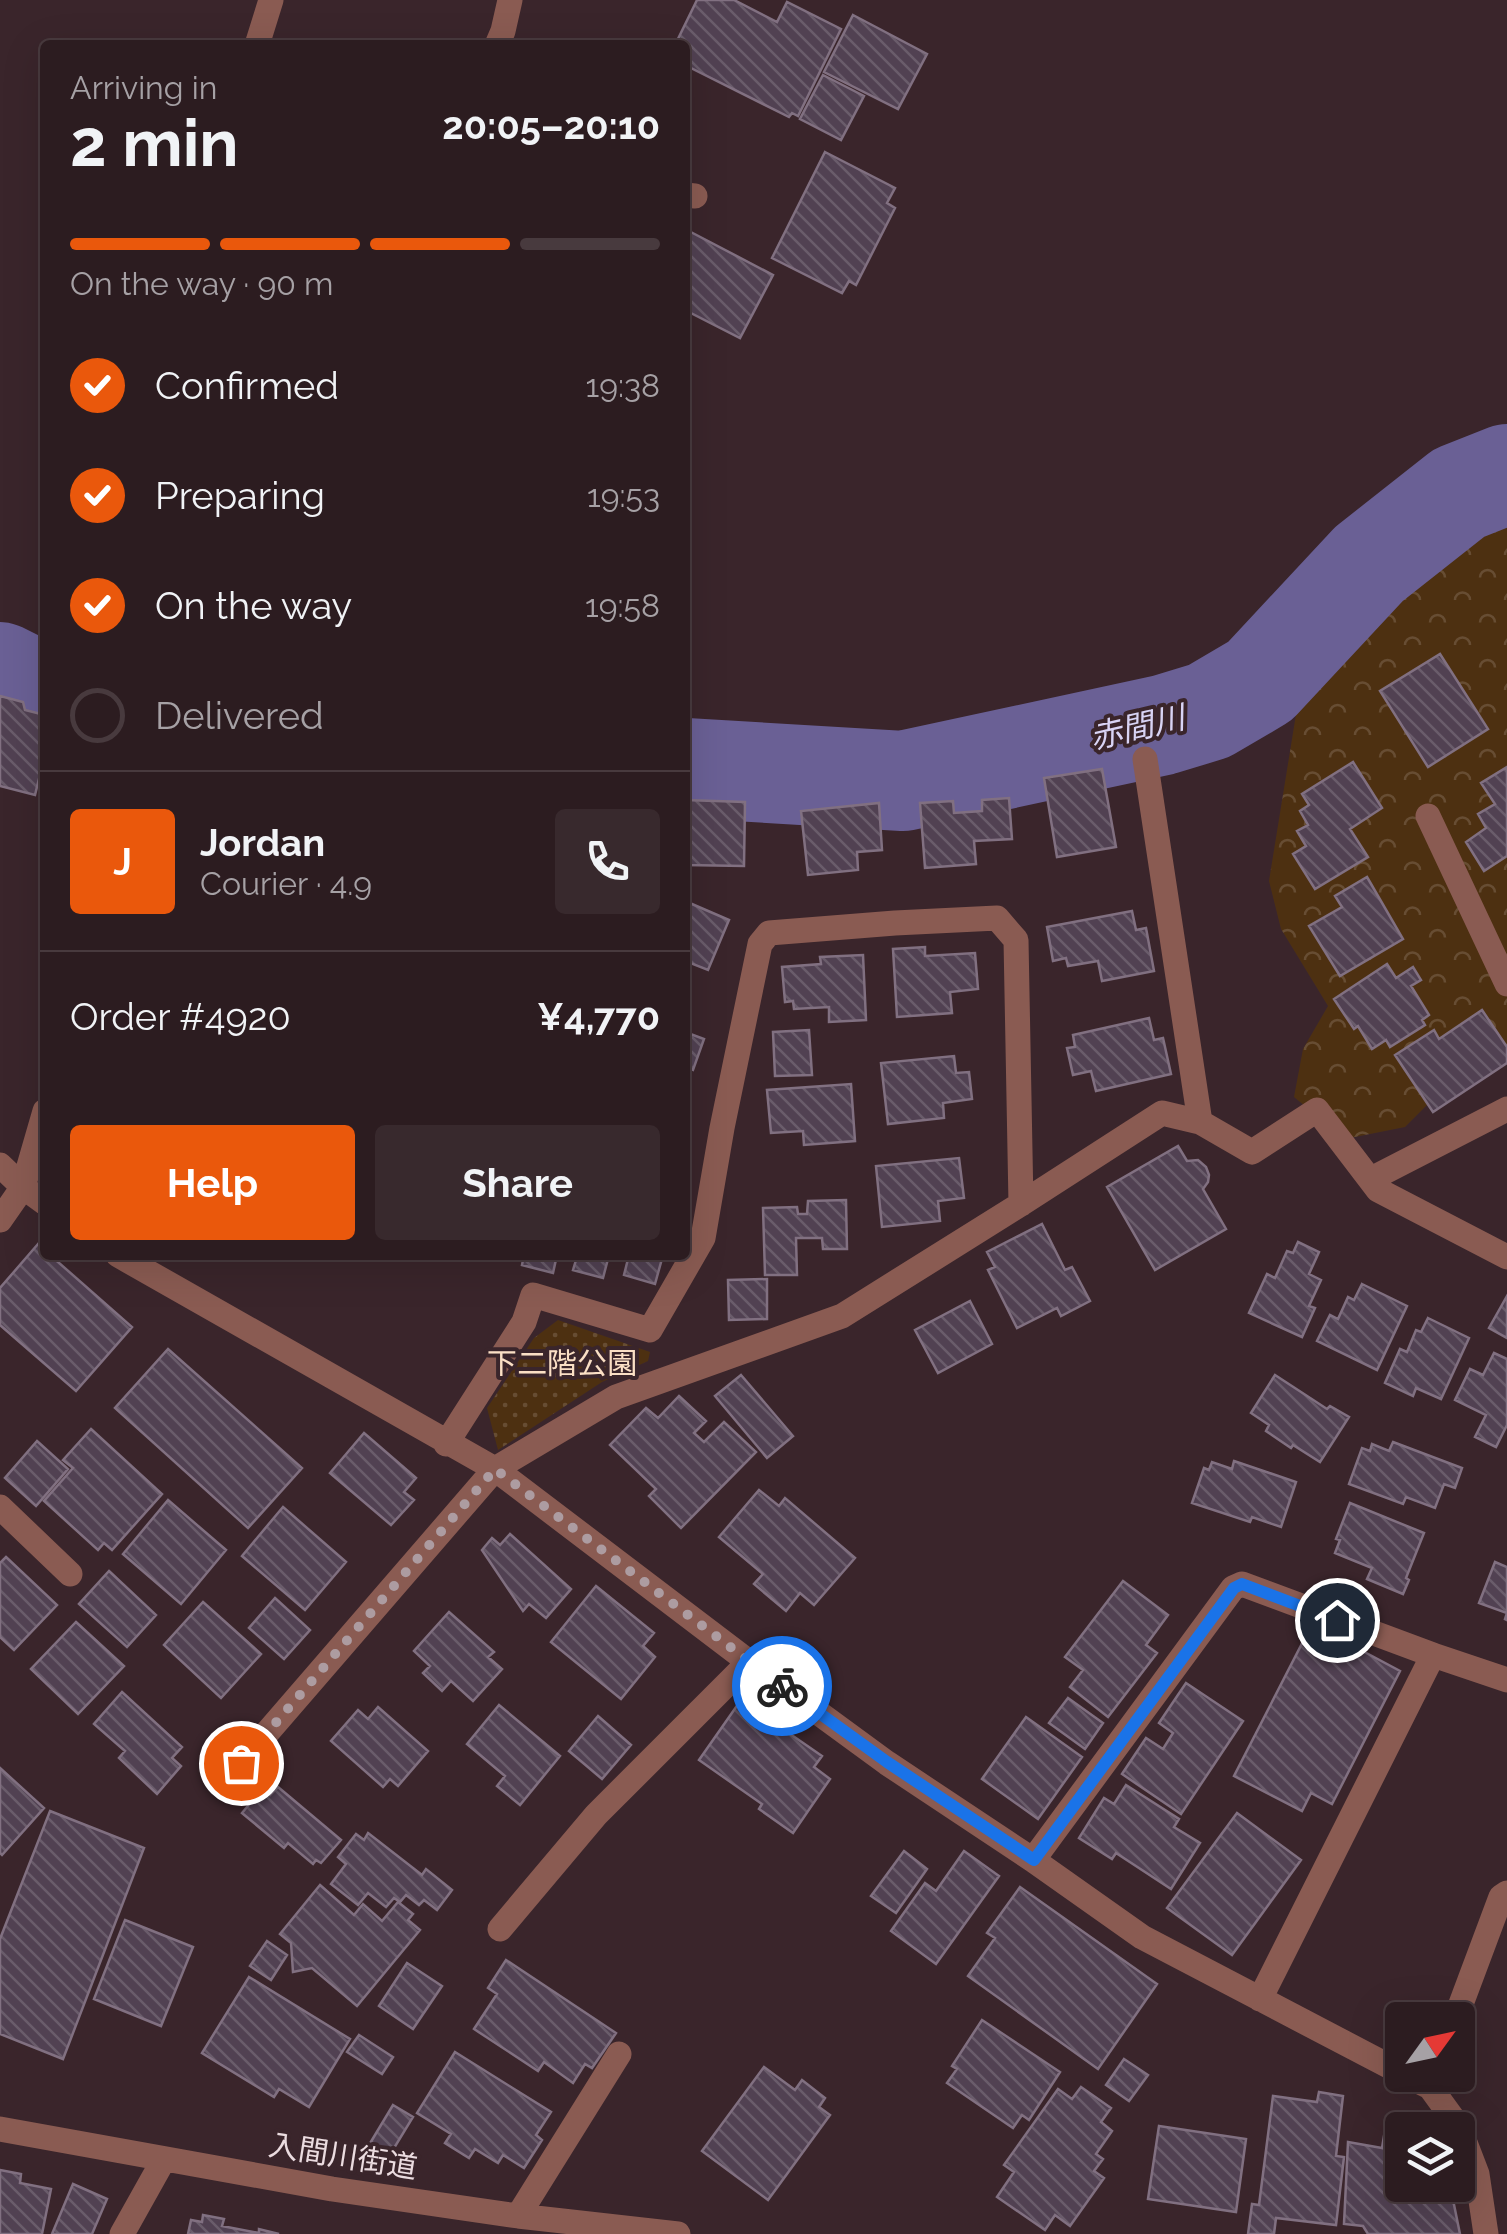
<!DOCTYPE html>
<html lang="en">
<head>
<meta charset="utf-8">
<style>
	body { margin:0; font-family:Raleway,"Noto Sans JP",sans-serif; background:#38292d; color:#f1f3f6; height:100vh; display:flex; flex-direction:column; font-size:38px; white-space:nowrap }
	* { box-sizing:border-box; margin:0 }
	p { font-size:32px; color:#a6a1a5 }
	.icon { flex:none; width:55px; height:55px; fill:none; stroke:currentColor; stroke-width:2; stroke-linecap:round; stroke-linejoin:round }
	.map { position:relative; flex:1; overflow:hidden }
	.details { position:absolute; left:40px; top:40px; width:650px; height:1220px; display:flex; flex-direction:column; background:#2c1c20; border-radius:10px; box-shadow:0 10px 40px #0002,0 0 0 2px #483a3e }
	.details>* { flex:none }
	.needle { width:65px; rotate:57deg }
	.controls { position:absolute; left:1385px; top:2002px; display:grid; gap:20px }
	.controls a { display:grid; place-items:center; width:90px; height:90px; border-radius:10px; background:#2c1c20; box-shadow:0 10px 40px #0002,0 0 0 2px #483a3e; font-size:50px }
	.pin { position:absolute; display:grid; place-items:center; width:85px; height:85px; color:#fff; margin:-42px; border:5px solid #fff; border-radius:50%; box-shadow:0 2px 10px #0007 }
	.courier { position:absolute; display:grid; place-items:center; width:100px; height:100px; margin:-50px; border:8px solid #1a73e8; border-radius:50%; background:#fff; color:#222; box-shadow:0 2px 12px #0007 }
	.overview em { font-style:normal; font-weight:700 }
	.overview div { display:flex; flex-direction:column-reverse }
	.overview { display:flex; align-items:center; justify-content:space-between; height:170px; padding:0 30px }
	h1 { font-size:65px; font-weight:700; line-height:75px }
	.bar { display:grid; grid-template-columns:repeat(4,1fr); gap:15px 10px; align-content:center; height:120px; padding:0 30px }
	.bar i { height:12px; border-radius:8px; background:#483a3e }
	.bar .selected { background:#ea580c }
	.bar p { grid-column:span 4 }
	.line { display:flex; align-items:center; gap:25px; padding:0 30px; border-top:2px solid #483a3e }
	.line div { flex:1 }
	.round { display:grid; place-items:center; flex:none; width:105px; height:105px; border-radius:10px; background:#38292d }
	ol { padding:0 30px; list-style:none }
	li { display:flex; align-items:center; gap:30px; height:110px }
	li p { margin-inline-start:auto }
	li .icon { padding:10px; border-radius:50%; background:#ea580c; color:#fff; stroke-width:4 }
	li:last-child { color:#a6a1a5 }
	li i { width:55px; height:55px; border:5px solid #483a3e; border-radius:50% }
	.primary-button { display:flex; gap:20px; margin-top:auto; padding:20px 30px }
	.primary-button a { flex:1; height:115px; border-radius:10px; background:#ea580c; color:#fff; font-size:40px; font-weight:700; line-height:115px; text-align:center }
	.primary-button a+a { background:#38292d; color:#f1f3f6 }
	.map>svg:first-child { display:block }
	.green { fill:url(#green-dots) }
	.forest { fill:url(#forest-crowns) }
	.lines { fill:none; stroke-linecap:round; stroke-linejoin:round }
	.river { stroke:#6a6095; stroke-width:100 }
	.building { fill:url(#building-back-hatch); stroke:#817081; stroke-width:2.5 }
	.minor { stroke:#8a5b52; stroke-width:25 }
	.done { stroke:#ad9ca1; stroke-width:10; stroke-dasharray:0 18 }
	.route { stroke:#1a73e8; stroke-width:12 }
	.labels { text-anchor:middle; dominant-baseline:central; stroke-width:8; stroke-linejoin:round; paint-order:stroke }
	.park-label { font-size:30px; fill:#fadfc5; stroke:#3a252b }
	.street-label { font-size:30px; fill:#ebdce0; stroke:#3a252b }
	.water-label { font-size:32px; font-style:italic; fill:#d9d4f5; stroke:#3a252b }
</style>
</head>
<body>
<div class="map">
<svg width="1507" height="2234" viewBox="0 0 1507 2234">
	<defs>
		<pattern id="green-dots" width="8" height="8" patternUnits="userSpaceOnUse" patternTransform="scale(2.5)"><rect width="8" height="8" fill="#4d3011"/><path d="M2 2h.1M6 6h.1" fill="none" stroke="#674d33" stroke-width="1.8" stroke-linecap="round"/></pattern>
		<pattern id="forest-crowns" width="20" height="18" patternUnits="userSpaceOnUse" patternTransform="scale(2.5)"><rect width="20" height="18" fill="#4d3011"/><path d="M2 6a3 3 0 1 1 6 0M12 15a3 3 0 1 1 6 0" fill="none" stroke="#674d33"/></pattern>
		<pattern id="building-back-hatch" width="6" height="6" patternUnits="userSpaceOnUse" patternTransform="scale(2.5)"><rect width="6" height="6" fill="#514152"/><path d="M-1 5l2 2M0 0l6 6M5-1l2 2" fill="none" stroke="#6a5c6b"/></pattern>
	</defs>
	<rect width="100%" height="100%" fill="#3a252b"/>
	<!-- green -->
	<path class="green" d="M 558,1320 L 650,1352 L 648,1361 L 602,1382 L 498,1450 L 487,1408 L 534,1338 Z"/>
	<!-- forest -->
	<path class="forest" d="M 1507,484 L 1507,1059 L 1453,1079 L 1405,1127 L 1345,1139 L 1294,1097 L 1303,1049 L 1328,1006 L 1281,929 L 1269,881 L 1298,702 L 1308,655 L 1366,580 L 1410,550 L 1460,508 Z"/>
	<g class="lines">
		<!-- river -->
		<path class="river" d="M 0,672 L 36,690 L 45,692
			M 685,768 L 903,781 L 1163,725 L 1209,711 L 1260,681 L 1369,564 L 1459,493 L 1507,474"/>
	</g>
	<!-- building -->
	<path class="building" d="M 697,0 L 734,0 L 777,22 L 787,2 L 841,29 L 798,116 L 792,113 L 789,117 L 685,65 L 685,45 L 675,45 Z
		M 853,15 L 927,54 L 898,109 L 824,72 Z
		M 823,75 L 864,96 L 841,140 L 800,119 Z
		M 825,152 L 895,188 L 887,203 L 895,208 L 856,285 L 849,281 L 842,293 L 772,258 Z
		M 685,229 L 773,275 L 740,338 L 685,310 Z
		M 1440,654 L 1488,729 L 1428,767 L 1380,691 Z
		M 0,696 L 23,702 L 25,710 L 45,715 L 45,754 L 35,795 L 0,786 Z
		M 1353,762 L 1382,808 L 1350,829 L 1368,857 L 1315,889 L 1293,854 L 1306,846 L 1297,831 L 1308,825 L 1300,811 L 1309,805 L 1302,794 Z
		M 1507,767 L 1507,856 L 1484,871 L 1466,842 L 1486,828 L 1478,814 L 1495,804 L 1481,783 Z
		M 1102,769 L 1116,847 L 1057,857 L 1044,778 Z
		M 1009,798 L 1012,839 L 974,841 L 976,864 L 925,868 L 920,803 L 953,801 L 954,813 L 982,811 L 982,800 Z
		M 685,800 L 745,802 L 744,866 L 685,865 Z
		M 879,803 L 882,850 L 857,852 L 858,870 L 808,875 L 801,811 Z
		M 1367,877 L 1403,939 L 1340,976 L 1309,926 L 1342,907 L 1335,896 Z
		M 685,901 L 729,920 L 708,970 L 685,961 Z
		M 1132,911 L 1136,930 L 1146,928 L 1154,971 L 1102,981 L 1098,961 L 1068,966 L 1066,958 L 1053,961 L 1047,927 Z
		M 925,947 L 925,956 L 975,953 L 978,989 L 950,992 L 952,1013 L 897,1017 L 893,949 Z
		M 863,955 L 866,1020 L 829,1022 L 829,1007 L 794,1009 L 793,1001 L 785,1002 L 782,967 L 821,964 L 820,957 Z
		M 1387,964 L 1396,978 L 1413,967 L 1421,980 L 1411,986 L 1429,1015 L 1422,1020 L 1425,1025 L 1390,1047 L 1386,1040 L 1372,1049 L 1358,1026 L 1354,1029 L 1334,999 Z
		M 1482,1010 L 1507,1047 L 1507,1063 L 1433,1112 L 1395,1055 L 1434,1030 L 1439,1039 Z
		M 1149,1018 L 1154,1040 L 1163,1038 L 1171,1074 L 1096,1091 L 1091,1071 L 1073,1075 L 1067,1048 L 1075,1047 L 1073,1035 Z
		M 809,1030 L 812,1075 L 775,1076 L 773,1032 Z
		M 685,1032 L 704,1039 L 693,1070 L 685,1067 Z
		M 954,1056 L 956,1073 L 969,1072 L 972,1099 L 943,1103 L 944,1118 L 888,1124 L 881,1063 Z
		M 851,1084 L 855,1141 L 804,1145 L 803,1131 L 771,1133 L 767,1090 Z
		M 1178,1146 L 1187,1161 L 1198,1160 L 1206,1167 L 1209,1175 L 1208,1182 L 1203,1189 L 1226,1229 L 1155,1270 L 1107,1187 Z
		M 959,1158 L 964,1198 L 938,1201 L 940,1221 L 882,1227 L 876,1166 Z
		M 846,1200 L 847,1249 L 823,1249 L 822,1238 L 796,1238 L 797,1275 L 765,1275 L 763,1208 L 797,1207 L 798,1214 L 807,1214 L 808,1201 Z
		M 1042,1224 L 1065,1270 L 1072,1267 L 1090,1301 L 1061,1316 L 1057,1308 L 1017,1328 L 988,1270 L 995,1267 L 987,1252 Z
		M 1298,1242 L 1319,1252 L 1309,1274 L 1321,1280 L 1309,1306 L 1315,1308 L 1302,1337 L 1249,1313 L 1267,1274 L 1275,1278 L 1287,1251 L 1293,1253 Z
		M 38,1244 L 45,1251 L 45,1255 L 50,1255 L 132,1327 L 76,1391 L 0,1325 L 0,1288 Z
		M 524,1255 L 557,1255 L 553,1273 L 522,1265 Z
		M 569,1255 L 609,1255 L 603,1278 L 573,1270 L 576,1260 L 569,1258 Z
		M 629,1255 L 663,1255 L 655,1284 L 624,1275 Z
		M 767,1279 L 767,1319 L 729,1320 L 728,1280 Z
		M 1362,1284 L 1407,1306 L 1377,1370 L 1317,1341 L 1330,1315 L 1338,1319 L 1348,1297 L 1354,1300 Z
		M 1507,1296 L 1507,1338 L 1489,1328 Z
		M 970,1301 L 992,1344 L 938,1373 L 915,1330 Z
		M 1428,1318 L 1469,1338 L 1441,1399 L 1416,1388 L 1413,1396 L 1385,1383 L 1400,1349 L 1407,1352 L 1416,1330 L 1421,1332 Z
		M 168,1349 L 302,1468 L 248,1528 L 115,1408 Z
		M 1494,1353 L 1507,1359 L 1507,1425 L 1496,1447 L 1475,1437 L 1486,1415 L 1455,1400 L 1470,1369 L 1483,1375 Z
		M 741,1375 L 793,1436 L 767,1458 L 715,1396 Z
		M 1275,1375 L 1327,1409 L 1330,1406 L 1349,1417 L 1320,1462 L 1293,1445 L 1291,1448 L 1266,1431 L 1269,1425 L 1251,1413 Z
		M 679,1396 L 706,1421 L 694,1433 L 704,1442 L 724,1422 L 756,1452 L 681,1528 L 649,1496 L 656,1489 L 610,1445 L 646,1408 L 658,1418 Z
		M 91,1429 L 162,1494 L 112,1550 L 104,1543 L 98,1550 L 44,1501 L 73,1468 L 63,1460 Z
		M 364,1433 L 416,1478 L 404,1492 L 414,1500 L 391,1525 L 330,1473 Z
		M 37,1441 L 68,1469 L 36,1506 L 5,1478 Z
		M 1393,1442 L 1462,1468 L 1455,1488 L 1444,1484 L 1435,1508 L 1406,1497 L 1403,1504 L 1349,1484 L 1362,1448 L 1370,1451 L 1372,1444 L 1389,1451 Z
		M 1234,1461 L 1296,1482 L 1281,1527 L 1252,1517 L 1250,1522 L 1192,1503 L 1204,1468 L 1209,1470 L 1212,1462 L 1232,1469 Z
		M 759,1490 L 779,1506 L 785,1498 L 855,1558 L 814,1605 L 800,1593 L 786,1611 L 754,1584 L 763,1574 L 719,1537 Z
		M 168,1500 L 226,1550 L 181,1604 L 123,1554 Z
		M 1350,1503 L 1424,1533 L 1406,1578 L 1409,1580 L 1403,1594 L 1367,1579 L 1372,1568 L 1335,1553 L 1340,1540 L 1336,1539 Z
		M 283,1507 L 346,1562 L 305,1610 L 242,1556 Z
		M 510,1534 L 571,1589 L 546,1618 L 529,1604 L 523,1611 L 482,1550 L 492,1538 L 500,1545 Z
		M 6,1557 L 57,1605 L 14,1650 L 0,1637 L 0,1563 Z
		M 1495,1562 L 1507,1567 L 1507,1620 L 1505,1619 L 1507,1613 L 1479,1603 Z
		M 109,1571 L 156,1615 L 127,1647 L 79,1604 Z
		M 1123,1581 L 1168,1615 L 1146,1645 L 1157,1653 L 1108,1717 L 1070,1687 L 1083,1670 L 1065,1657 Z
		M 596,1586 L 654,1633 L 643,1646 L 655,1657 L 621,1699 L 551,1642 Z
		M 275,1598 L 310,1630 L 284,1659 L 249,1628 Z
		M 203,1602 L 261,1654 L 221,1698 L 164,1645 Z
		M 449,1612 L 494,1652 L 488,1657 L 502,1669 L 473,1701 L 451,1681 L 442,1691 L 423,1673 L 430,1666 L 414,1651 Z
		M 76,1622 L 124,1666 L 78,1714 L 31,1669 Z
		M 1312,1624 L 1400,1671 L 1332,1804 L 1311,1793 L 1302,1811 L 1234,1776 Z
		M 1186,1683 L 1243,1721 L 1181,1814 L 1122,1774 L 1146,1738 L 1163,1749 L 1173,1733 L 1159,1723 Z
		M 122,1692 L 182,1747 L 172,1758 L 181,1766 L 157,1794 L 119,1758 L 125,1751 L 94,1724 Z
		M 1068,1698 L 1103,1723 L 1085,1749 L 1049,1723 Z
		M 741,1700 L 822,1756 L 814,1767 L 830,1779 L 793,1833 L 759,1809 L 762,1804 L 699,1760 Z
		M 499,1705 L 560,1756 L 520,1805 L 497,1786 L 505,1776 L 467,1744 Z
		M 378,1707 L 428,1751 L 398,1786 L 390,1779 L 383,1787 L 331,1741 L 358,1710 L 368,1719 Z
		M 598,1716 L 631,1745 L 602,1779 L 569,1751 Z
		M 1026,1717 L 1082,1757 L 1038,1819 L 982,1779 Z
		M 0,1768 L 44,1808 L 2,1855 L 0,1853 Z
		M 1126,1785 L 1179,1819 L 1174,1827 L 1200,1843 L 1171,1889 L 1116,1853 L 1112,1859 L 1079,1838 L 1104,1798 L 1114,1804 Z
		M 278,1787 L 341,1840 L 321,1863 L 316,1860 L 313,1864 L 288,1843 L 284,1848 L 242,1813 L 262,1789 L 270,1795 Z
		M 50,1811 L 144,1848 L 63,2059 L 0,2034 L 0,1939 Z
		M 1237,1813 L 1301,1860 L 1232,1955 L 1167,1908 Z
		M 368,1833 L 422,1875 L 426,1869 L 452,1890 L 437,1910 L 424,1900 L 419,1905 L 406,1895 L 400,1902 L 394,1898 L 386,1907 L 368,1893 L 358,1905 L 331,1884 L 346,1864 L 338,1857 L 356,1834 L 364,1840 Z
		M 904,1851 L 927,1869 L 896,1913 L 871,1896 Z
		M 964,1851 L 999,1876 L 936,1964 L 891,1931 L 925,1883 L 936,1891 Z
		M 320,1885 L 354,1915 L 363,1904 L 382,1921 L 398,1902 L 413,1914 L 408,1920 L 420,1930 L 357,2006 L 312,1968 L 293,1972 L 291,1943 L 280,1934 Z
		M 1020,1887 L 1157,1984 L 1098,2069 L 968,1976 L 995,1938 L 987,1933 Z
		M 125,1920 L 193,1947 L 161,2026 L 94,1999 Z
		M 267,1941 L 287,1955 L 271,1980 L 250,1966 Z
		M 506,1960 L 616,2033 L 592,2068 L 585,2064 L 573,2083 L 544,2062 L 538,2071 L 474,2029 L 497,1994 L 488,1988 Z
		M 407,1963 L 442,1986 L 413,2029 L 379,2006 Z
		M 249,1977 L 350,2039 L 309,2107 L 279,2089 L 274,2097 L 202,2053 Z
		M 982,2020 L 1060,2072 L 1029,2120 L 1022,2115 L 1013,2128 L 947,2083 L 957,2069 L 952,2066 Z
		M 359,2035 L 393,2057 L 382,2074 L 347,2052 Z
		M 455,2052 L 551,2112 L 536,2135 L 542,2140 L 524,2168 L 503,2155 L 498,2163 L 475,2149 L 469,2158 L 445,2143 L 451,2134 L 417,2113 Z
		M 1124,2059 L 1148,2075 L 1129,2101 L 1106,2085 Z
		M 764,2067 L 795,2090 L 802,2080 L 825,2098 L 819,2107 L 830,2115 L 768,2200 L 702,2151 Z
		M 1081,2087 L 1111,2108 L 1101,2122 L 1112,2131 L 1096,2154 L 1103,2159 L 1094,2171 L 1104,2178 L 1070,2226 L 1055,2215 L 1045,2230 L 997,2197 L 1014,2172 L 1004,2165 L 1058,2089 L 1072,2099 Z
		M 1319,2092 L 1343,2096 L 1336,2156 L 1344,2157 L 1336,2225 L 1276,2218 L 1274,2234 L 1248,2234 L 1252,2204 L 1259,2205 L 1273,2096 L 1317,2102 Z
		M 393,2105 L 413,2117 L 388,2158 L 369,2145 Z
		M 1159,2126 L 1246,2139 L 1236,2212 L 1148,2199 Z
		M 1385,2130 L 1402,2130 L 1402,2185 L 1450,2185 L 1460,2234 L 1368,2234 L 1363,2226 L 1344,2224 L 1348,2142 L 1382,2148 Z
		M 0,2170 L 21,2174 L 20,2183 L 51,2189 L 42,2234 L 0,2234 Z
		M 73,2184 L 107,2199 L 92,2234 L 52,2234 Z
		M 203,2215 L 224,2219 L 222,2226 L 259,2233 L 259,2229 L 279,2234 L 188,2234 L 191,2220 L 202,2222 Z"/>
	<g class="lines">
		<!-- minor -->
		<path class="minor" d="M 257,45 L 271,0
			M 497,45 L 503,31 L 510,0
			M 685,195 L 695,196
			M 1145,759 L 1200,1122
			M 1428,816 L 1507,984
			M 0,1165 L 23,1187 L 45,1203
			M 1371,1179 L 1507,1109
			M 0,1220 L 23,1187 L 45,1111
			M 118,1255 L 495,1469 L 749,1662 L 887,1763 L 1033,1860 L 1142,1937 L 1402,2073
			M 446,1444 L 524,1322 L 533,1295 L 650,1330 L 703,1238 L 722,1128 L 760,944 L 769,933 L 895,923 L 997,918 L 1016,940 L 1021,1204
			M 0,1507 L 70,1574
			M 1433,1655 L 1507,1680
			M 241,1763 L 495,1469 L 616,1397 L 842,1316 L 1021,1204 L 1162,1113 L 1200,1122 L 1252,1152 L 1317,1110 L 1378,1190 L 1507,1257
			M 1033,1860 L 1233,1588 L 1242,1584 L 1433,1655 L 1260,1999
			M 500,1929 L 596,1815 L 749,1662
			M 1455,2020 L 1501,1897 L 1507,1893
			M 1406,2075 L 1430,2087 L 1459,2127 L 1477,2174 L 1486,2234
			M 0,2129 L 332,2189 L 518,2216 L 678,2234
			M 518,2216 L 619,2054
			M 122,2234 L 164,2159"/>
	</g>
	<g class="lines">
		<!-- done -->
		<path class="done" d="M 241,1763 L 495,1469 L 782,1686"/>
		<!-- route -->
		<path class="route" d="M 782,1686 L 887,1762 L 1034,1860 L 1234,1588 L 1242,1584 L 1337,1620"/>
	</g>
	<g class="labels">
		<!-- park labels -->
		<g class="park-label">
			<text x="562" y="1363">下二階公園</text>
		</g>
		<!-- street labels -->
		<g class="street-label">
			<text transform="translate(343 2156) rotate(9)">入間川街道</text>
		</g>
		<!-- water labels -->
		<g class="water-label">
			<text transform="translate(1137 727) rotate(-13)">赤間川</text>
		</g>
	</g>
</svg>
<div class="controls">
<a><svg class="needle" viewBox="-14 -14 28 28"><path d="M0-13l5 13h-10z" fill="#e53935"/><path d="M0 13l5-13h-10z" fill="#a6a1a5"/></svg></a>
<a><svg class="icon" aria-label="layers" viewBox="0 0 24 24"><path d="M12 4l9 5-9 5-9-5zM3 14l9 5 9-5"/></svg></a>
</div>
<div class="pin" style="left:241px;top:1763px;background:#ea580c"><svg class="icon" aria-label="bag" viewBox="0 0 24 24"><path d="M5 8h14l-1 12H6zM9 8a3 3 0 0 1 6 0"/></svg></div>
<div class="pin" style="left:1337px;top:1620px;background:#1f2937"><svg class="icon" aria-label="home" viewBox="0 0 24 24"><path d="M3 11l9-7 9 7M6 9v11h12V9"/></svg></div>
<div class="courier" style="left:782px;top:1686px"><svg class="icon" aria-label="bike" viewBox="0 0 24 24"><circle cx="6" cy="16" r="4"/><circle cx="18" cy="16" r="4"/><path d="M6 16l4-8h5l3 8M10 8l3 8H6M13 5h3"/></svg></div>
<section class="details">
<div class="overview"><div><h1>2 min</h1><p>Arriving in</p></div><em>20:05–20:10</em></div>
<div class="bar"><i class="selected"></i><i class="selected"></i><i class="selected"></i><i></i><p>On the way · 90 m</p></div>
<ol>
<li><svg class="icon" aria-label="check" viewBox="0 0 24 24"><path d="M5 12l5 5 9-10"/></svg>Confirmed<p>19:38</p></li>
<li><svg class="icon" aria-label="check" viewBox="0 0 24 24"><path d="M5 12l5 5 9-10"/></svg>Preparing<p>19:53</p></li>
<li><svg class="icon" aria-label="check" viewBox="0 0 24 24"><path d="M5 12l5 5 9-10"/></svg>On the way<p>19:58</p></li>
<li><i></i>Delivered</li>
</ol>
<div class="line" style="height:180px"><b class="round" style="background:#ea580c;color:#fff">J</b><div><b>Jordan</b><p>Courier · 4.9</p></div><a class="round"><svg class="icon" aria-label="phone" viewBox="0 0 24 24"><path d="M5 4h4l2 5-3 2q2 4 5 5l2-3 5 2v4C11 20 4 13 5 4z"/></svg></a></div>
<div class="line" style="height:130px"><div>Order #4920</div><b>¥4,770</b></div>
<div class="primary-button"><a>Help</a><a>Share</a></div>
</section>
</div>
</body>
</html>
